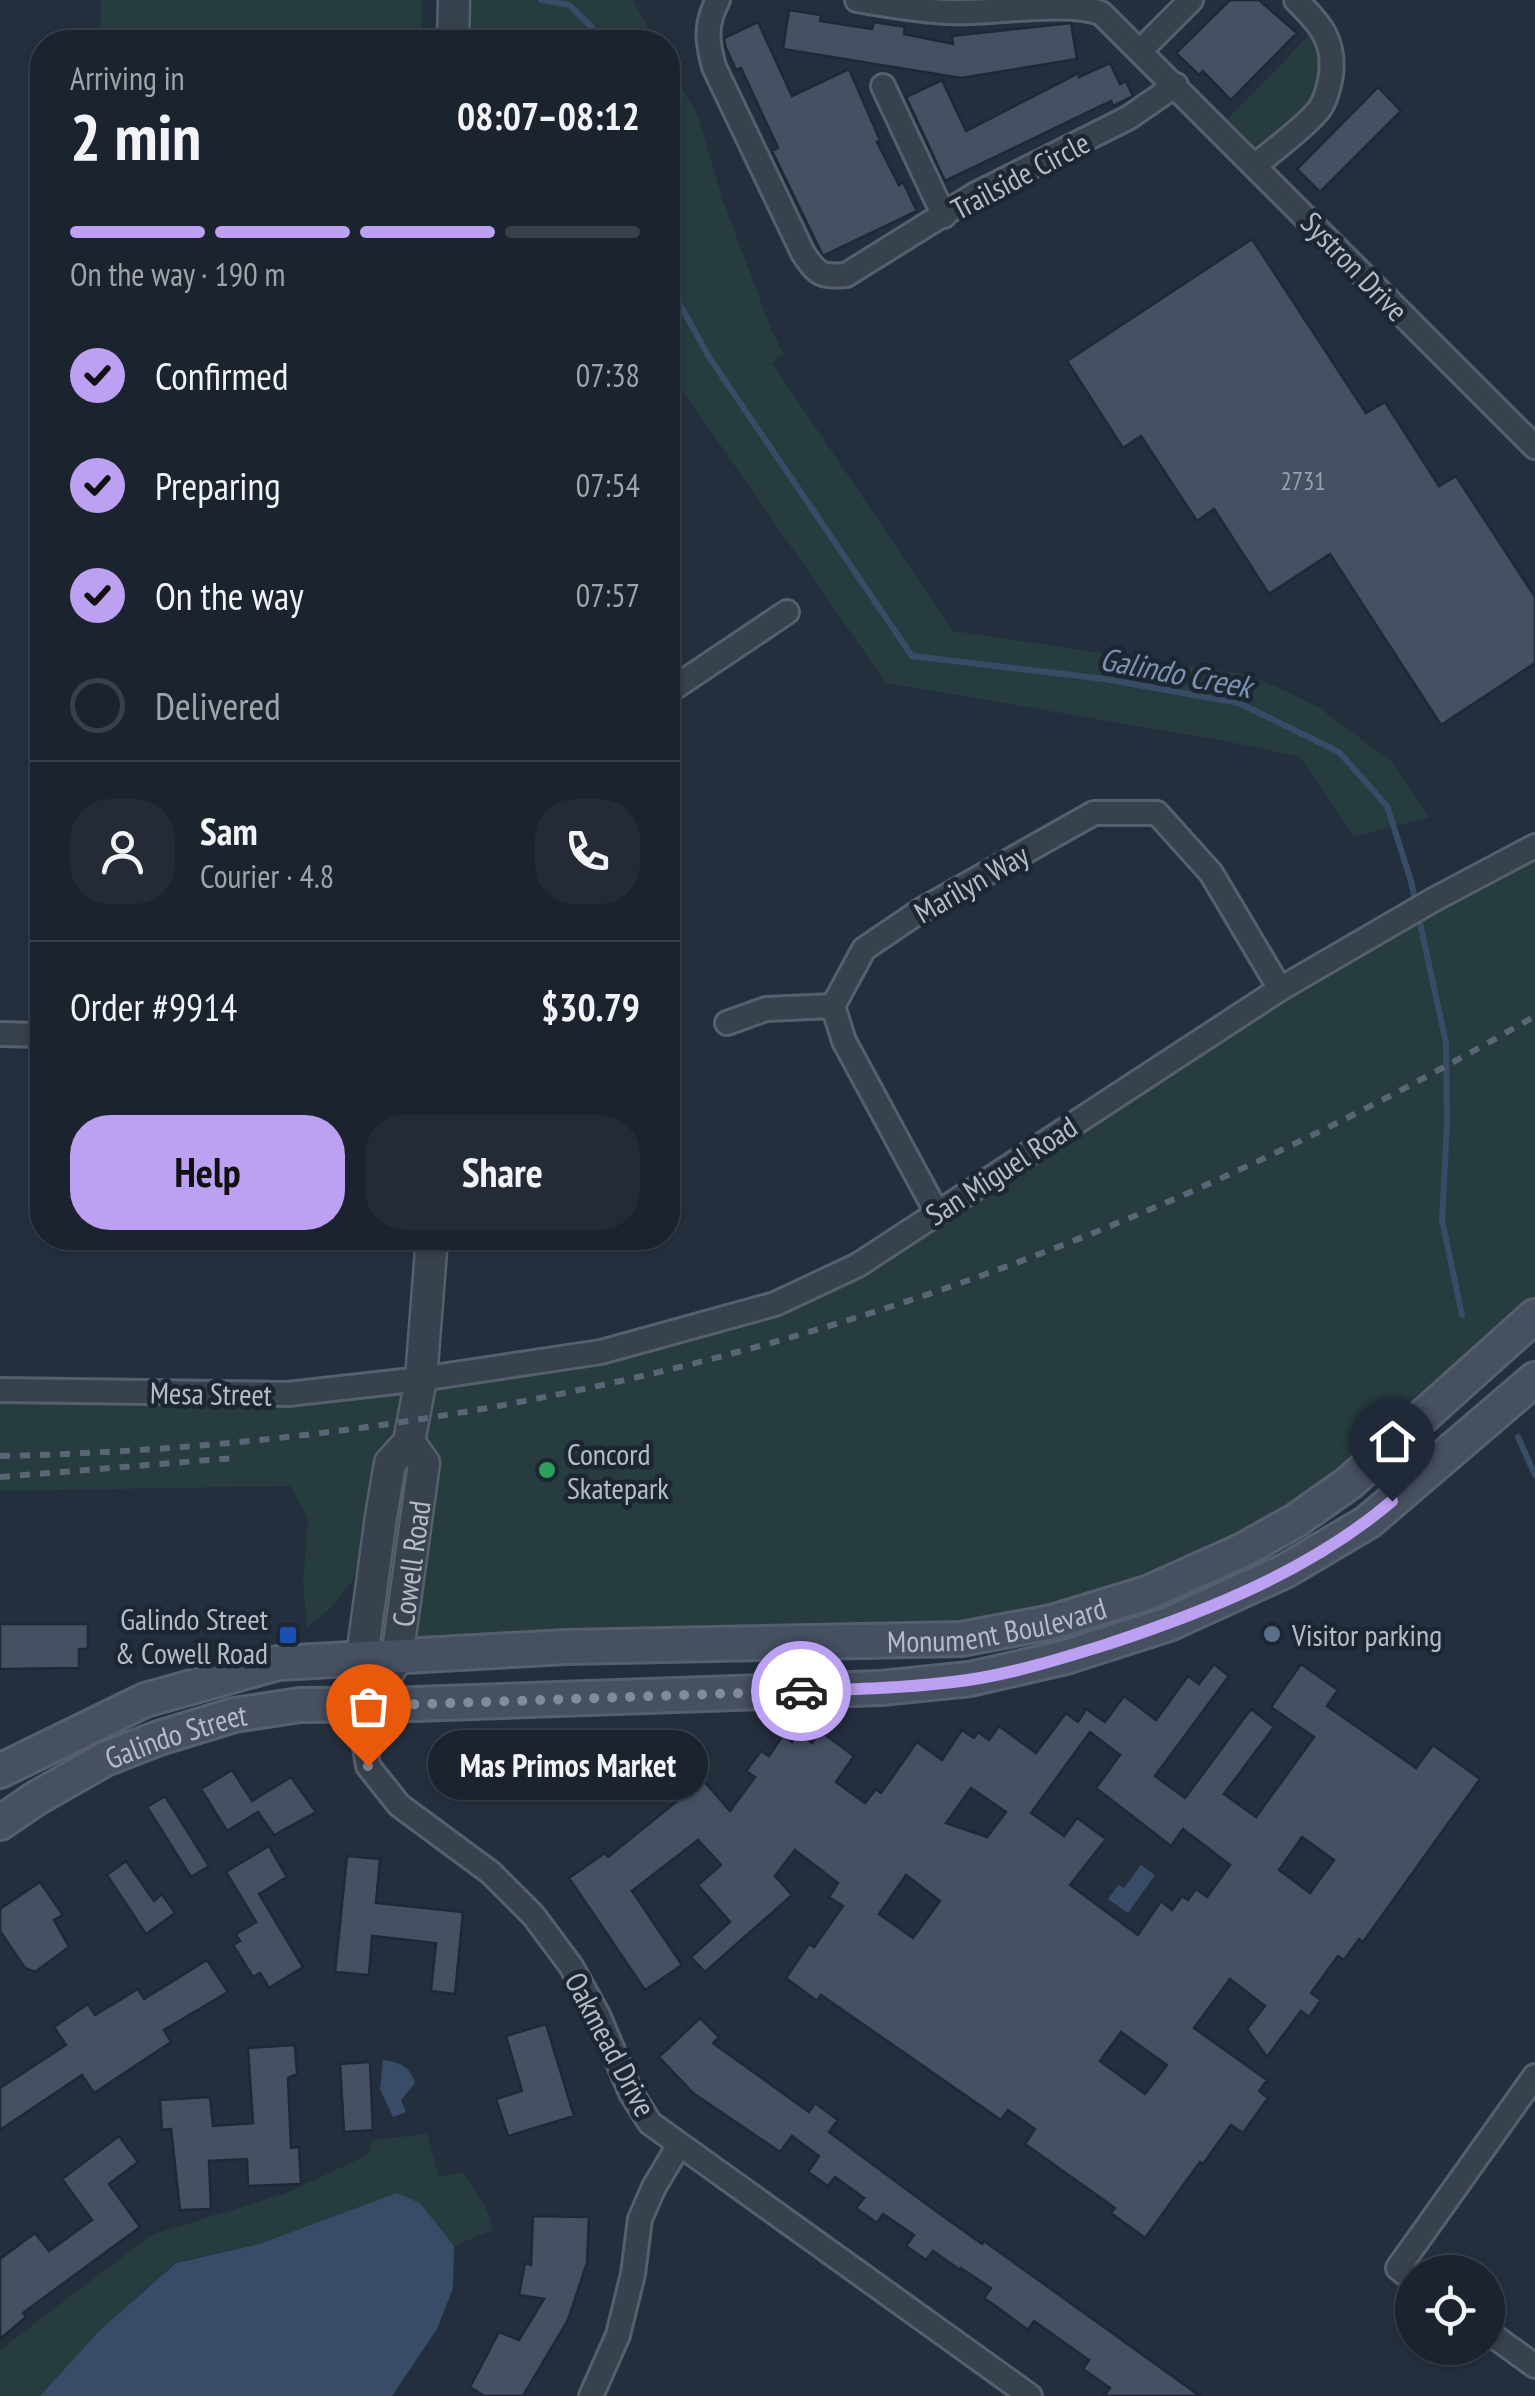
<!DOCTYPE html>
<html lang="en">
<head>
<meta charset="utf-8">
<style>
	body { margin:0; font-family:"PT Sans Narrow",sans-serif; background:#242b36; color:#f1f3f6; height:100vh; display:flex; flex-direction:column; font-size:38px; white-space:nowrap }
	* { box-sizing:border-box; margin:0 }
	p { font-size:32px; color:#a0a4aa }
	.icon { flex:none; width:55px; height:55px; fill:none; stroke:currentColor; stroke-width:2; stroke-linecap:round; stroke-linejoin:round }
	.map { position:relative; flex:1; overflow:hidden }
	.side { position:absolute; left:30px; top:30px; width:650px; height:1220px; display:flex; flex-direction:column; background:#1b232e; border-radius:40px; box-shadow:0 2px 8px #0004,0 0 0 2px #39404a }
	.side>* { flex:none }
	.tools { position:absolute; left:1395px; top:2255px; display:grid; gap:20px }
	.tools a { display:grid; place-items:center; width:110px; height:110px; border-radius:50%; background:#1b232e; box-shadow:0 2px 8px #0004,0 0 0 2px #39404a; font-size:50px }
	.pin { position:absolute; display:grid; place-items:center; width:85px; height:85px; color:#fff; margin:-102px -42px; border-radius:50% 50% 50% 0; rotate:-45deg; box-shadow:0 0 10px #0007 }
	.pin .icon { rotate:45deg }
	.courier { position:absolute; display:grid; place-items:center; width:100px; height:100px; margin:-50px; border:8px solid #bca0f2; border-radius:50%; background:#fff; color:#222; box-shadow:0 2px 12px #0007 }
	.bubble { position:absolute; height:70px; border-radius:35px; background:#1b232e; box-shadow:0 2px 8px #0004,0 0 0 2px #39404a; font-size:32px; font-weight:600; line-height:70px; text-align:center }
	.summary em { font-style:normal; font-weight:600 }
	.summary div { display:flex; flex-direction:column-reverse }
	.summary { display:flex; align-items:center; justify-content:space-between; height:170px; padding:0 40px }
	h1 { font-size:65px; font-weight:600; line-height:75px }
	.bar { display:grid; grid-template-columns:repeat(4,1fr); gap:15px 10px; align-content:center; height:120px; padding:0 40px }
	.bar i { height:12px; border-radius:8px; background:#39404a }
	.bar .active { background:#bca0f2 }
	.bar p { grid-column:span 4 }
	.line { display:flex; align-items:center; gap:25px; padding:0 40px; border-top:2px solid #39404a }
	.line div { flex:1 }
	.round { display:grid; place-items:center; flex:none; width:105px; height:105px; border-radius:40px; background:#242b36 }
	ol { padding:0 40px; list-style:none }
	li { display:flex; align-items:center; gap:30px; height:110px }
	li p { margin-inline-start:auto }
	li .icon { padding:10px; border-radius:50%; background:#bca0f2; color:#111; stroke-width:4 }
	li:last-child { color:#a0a4aa }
	li i { width:55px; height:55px; border:5px solid #39404a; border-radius:50% }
	.cta { display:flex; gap:20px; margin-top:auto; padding:20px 40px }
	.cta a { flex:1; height:115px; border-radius:40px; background:#bca0f2; color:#111; font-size:40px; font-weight:600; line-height:115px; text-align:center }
	.cta a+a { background:#242b36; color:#f1f3f6 }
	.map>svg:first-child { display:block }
	.green { fill:#263c3f }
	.water { fill:#394c67 }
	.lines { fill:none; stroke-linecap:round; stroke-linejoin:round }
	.stream { stroke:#394c67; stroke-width:6 }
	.building { fill:#455162; stroke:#1f2835; stroke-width:2.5; fill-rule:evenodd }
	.minor-casing { stroke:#565f6c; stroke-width:28 }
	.tertiary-casing { stroke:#565f6c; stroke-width:35 }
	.secondary-casing { stroke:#565f6c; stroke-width:38 }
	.minor { stroke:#38414e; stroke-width:22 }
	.tertiary { stroke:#38414e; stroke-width:30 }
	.secondary { stroke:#465061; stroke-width:32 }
	.rail { stroke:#5a6575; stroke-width:6; stroke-dasharray:10 10; stroke-linecap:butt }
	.done { stroke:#828b98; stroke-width:10; stroke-dasharray:0 18 }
	.route { stroke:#bca0f2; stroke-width:12 }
	.leisure-dot { fill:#2e9e5b; stroke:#1d2633; stroke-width:4 }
	.service-dot { fill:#5c6f8a; stroke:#1d2633; stroke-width:4 }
	.transit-dot { fill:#1a4fb4; stroke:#1d2633; stroke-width:4 }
	.labels { text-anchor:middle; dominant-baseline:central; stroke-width:9; stroke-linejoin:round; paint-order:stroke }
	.number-label { font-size:25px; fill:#98a1af }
	.street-label { font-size:30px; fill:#b4bcc9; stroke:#1d2633 }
	.poi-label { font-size:30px; fill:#b4bcc9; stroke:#1d2633; text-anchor:start }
	.water-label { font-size:32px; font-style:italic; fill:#7c92b1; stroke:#1d2633 }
</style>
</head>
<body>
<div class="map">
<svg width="1535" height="2396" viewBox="0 0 1535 2396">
	<rect width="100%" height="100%" fill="#242f3e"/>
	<!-- green -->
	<path class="green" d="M 101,0 L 422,0 L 421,42 L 100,42 Z
		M 454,0 L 633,0 L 655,42 L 564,42 L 454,26 Z
		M 1320,24 L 1329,85 L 1256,165 L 1219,128 Z
		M 668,64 L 698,116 L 723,201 L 771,329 L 784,354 L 772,363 L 953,631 L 1251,675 L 1318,707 L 1392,762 L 1429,817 L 1354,837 L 1300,757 L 1220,740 L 886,683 L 668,370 Z
		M 1535,846 L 1535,1316 L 1349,1483 L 1052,1622 L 397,1658 L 403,1618 L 410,1443 L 366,1536 L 352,1582 L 329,1609 L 307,1627 L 303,1582 L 308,1518 L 290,1486 L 0,1491 L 0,1390 L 288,1394 L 422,1379 L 775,1304 L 936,1211 Z
		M 427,2134 L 439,2177 L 464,2172 C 474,2193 490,2207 493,2230 L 454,2246 L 420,2203 L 397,2193 L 259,2244 L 176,2262 L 99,2331 L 40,2396 L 0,2396 L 0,2350 L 151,2235 L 284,2194 L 368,2155 L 373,2140 Z"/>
	<!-- water -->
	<path class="water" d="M 1141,1865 L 1155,1875 L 1128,1913 L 1108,1899 L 1118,1885 L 1124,1888 Z
		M 383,2060 C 400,2063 409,2065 415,2083 L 401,2100 L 406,2112 L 393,2117 L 380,2089 Z
		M 397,2193 L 420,2203 L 454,2246 L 453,2288 L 437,2329 L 392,2396 L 40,2396 L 99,2331 L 176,2263 L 259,2244 Z"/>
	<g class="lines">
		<!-- stream -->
		<path class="stream" d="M 541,0 L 569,5 L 607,42
			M 668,283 L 709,357 L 912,656 L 1105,679 L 1239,703 L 1339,752 L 1387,806 L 1411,881 L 1446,1043 L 1447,1123 L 1442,1220 L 1462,1315
			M 1518,1437 L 1535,1475"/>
	</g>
	<!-- building -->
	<path class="building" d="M 1230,0 L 1259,0 L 1297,33 L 1231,100 L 1203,71 L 1199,75 L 1176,53 Z
		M 789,10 L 821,15 L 820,21 L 872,29 L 874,22 L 905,27 L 904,34 L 953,44 L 952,36 L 1071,23 L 1077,59 L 961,78 L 783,49 Z
		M 758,22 L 792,96 L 849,69 L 880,140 L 877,142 L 899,185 L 903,182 L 917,211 L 823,256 L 772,151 L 778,148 L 741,68 L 736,70 L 725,46 L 724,38 Z
		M 1110,63 L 1120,84 L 1126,81 L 1133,96 L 1113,106 L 1111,101 L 945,181 L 906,97 L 942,80 L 966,131 L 1079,73 L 1079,77 Z
		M 1378,87 L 1401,111 L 1320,192 L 1297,169 Z
		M 1252,239 L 1366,413 L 1385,402 L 1439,486 L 1456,476 L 1535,597 L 1535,663 L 1441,725 L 1330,554 L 1269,594 L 1214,509 L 1197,521 L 1141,436 L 1123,448 L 1067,361 Z
		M 0,1624 L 88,1624 L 88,1649 L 79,1649 L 79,1668 L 0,1669 Z
		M 1214,1664 L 1229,1676 L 1155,1776 L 1185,1798 L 1251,1709 L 1274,1727 L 1224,1794 L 1256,1817 L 1314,1737 L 1271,1707 L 1301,1664 L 1338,1690 L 1327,1706 L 1416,1768 L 1433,1745 L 1480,1779 L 1363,1942 L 1359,1939 L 1344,1960 L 1338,1956 L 1311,1993 L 1321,2000 L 1309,2017 L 1301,2011 L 1267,2057 L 1247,2029 L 1265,2006 L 1230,1979 L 1194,2028 L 1267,2080 L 1259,2091 L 1268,2098 L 1243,2133 L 1231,2125 L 1203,2164 L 1200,2162 L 1145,2238 L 1111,2213 L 1115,2208 L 1025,2144 L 1035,2129 L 1008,2110 L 1001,2120 L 821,1995 L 817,2001 L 786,1978 L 809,1944 L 814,1947 L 843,1906 L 829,1897 L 838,1883 L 795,1850 L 775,1876 L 792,1895 L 705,1972 L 691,1957 L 730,1922 L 698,1885 L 721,1865 L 698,1840 L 632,1891 L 682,1965 L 645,1990 L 569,1878 L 605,1853 L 608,1857 L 703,1780 L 730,1811 L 755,1777 L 746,1771 L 761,1751 L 769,1756 L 783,1735 L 792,1742 L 798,1732 L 812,1743 L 820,1731 L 854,1756 L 836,1782 L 865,1803 L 876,1789 L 881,1793 L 917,1742 L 942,1760 L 962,1730 L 974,1738 L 978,1732 L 989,1740 L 999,1726 L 1036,1753 L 1066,1713 L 1078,1722 L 1086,1709 L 1105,1722 L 1124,1696 L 1156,1720 L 1188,1676 L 1199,1684 ZM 1090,1732 L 1120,1755 L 1096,1788 L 1171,1846 L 1183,1829 L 1230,1865 L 1207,1897 L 1196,1889 L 1188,1900 L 1182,1896 L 1172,1910 L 1161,1901 L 1138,1935 L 1070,1885 L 1106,1839 L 1077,1818 L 1064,1836 L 1031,1813 ZM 971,1788 L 1006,1812 L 987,1837 L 946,1823 ZM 1302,1837 L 1334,1860 L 1310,1893 L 1279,1870 ZM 906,1875 L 940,1901 L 913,1938 L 879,1914 ZM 1121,2032 L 1167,2065 L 1145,2094 L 1100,2061 Z
		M 594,1735 L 594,1793 L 460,1798 L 460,1787 L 450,1789 L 448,1774 L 437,1776 L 437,1744 Z
		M 232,1770 L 252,1801 L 291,1777 L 316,1812 L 274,1835 L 258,1812 L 227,1831 L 201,1789 Z
		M 165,1796 L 209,1866 L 191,1877 L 147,1807 Z
		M 269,1846 L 287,1877 L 259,1894 L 303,1967 L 269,1988 L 260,1973 L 253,1977 L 233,1945 L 240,1941 L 236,1934 L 256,1922 L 226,1872 Z
		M 347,1856 L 380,1859 L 376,1903 L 463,1912 L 455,1994 L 431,1991 L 436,1943 L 372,1936 L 369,1975 L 335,1972 Z
		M 126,1861 L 154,1901 L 162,1894 L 175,1913 L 146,1934 L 107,1875 Z
		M 40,1882 L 63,1915 L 54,1920 L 69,1947 L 35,1972 L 25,1968 L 0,1931 L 0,1909 Z
		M 207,1960 L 228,1992 L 164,2030 L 171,2042 L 94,2093 L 82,2075 L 0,2130 L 0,2088 L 66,2045 L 54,2027 L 88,2004 L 95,2015 L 138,1989 L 144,1999 Z
		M 700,2018 L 719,2037 L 713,2043 L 809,2112 L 815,2103 L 838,2120 L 829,2132 L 929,2206 L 982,2244 L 984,2241 L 1200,2396 L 1104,2396 L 1110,2388 L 1083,2369 L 1089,2360 L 1034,2321 L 1028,2330 L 1008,2315 L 984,2298 L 991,2288 L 961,2268 L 960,2270 L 933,2251 L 926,2260 L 906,2246 L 914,2235 L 883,2214 L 877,2223 L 856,2208 L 864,2198 L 835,2177 L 828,2186 L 808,2172 L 819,2156 L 792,2136 L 780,2152 L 693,2093 L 659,2057 Z
		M 546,2024 L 574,2116 L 508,2136 L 496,2099 L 522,2091 L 506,2036 Z
		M 295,2045 L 297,2074 L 288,2078 L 291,2148 L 299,2147 L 301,2184 L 248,2186 L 247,2159 L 209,2161 L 211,2209 L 180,2210 L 171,2129 L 162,2130 L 160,2100 L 210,2097 L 213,2126 L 253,2123 L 248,2048 Z
		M 370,2062 L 373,2130 L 344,2132 L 340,2064 Z
		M 119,2136 L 138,2162 L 109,2184 L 140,2227 L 23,2313 L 26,2317 L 0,2339 L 0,2259 L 35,2233 L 49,2251 L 92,2220 L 62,2179 Z
		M 533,2216 L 589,2217 L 587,2263 L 568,2320 L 523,2396 L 484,2396 L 470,2387 L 499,2332 L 519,2340 L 544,2299 L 519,2295 L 525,2263 L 531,2265 Z"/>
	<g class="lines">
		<defs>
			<path id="minor" d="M 718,0 C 705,24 707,41 714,67 L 803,253 C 817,274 820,277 846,275 L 976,194 L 1128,118 L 1176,85
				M 857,0 C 887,5 918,11 949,12 C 992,14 1065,0 1101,13 L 1535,447
				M 1140,51 L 1191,0
				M 883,86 L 944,216
				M 1256,165 C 1276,148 1299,132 1317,112 C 1325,103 1329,87 1331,75 C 1335,40 1320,24 1296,0
				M 668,692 L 787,612
				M 727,1023 L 766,1009 L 833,1006
				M 0,1034 L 42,1035
				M 936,1211 L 844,1041 L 833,1006 L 864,949 L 920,911 L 1094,813 L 1157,813 L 1211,873 L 1280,989
				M 0,1390 L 288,1394 L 421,1379 L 601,1352 L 775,1304 L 858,1265 L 1280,989 L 1433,900 L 1535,846
				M 367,1706 L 363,1735 L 368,1766 L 399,1805 L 491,1873 L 533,1915 L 571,1966 L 598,2015 L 631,2093 L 650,2123 L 1030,2396
				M 1412,2279 L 1398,2268 L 1535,2076
				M 1488,2332 L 1535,2366
				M 591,2396 L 618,2335 L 633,2274 L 640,2219 L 654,2187 L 679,2145"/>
			<g id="tertiary">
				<path d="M 453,42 L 454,0"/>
				<path d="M 367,1706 L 362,1657 L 381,1517 L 390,1463 L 409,1442 L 421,1379 L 432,1238"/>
				<path id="s1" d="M 367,1706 L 397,1658 L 424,1463 L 409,1442"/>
			</g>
			<g id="secondary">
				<path id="s2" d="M 0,1771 L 145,1700 L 278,1663 L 566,1647 L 961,1639 L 1052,1622 L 1147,1593 L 1243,1550 L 1295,1521 L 1349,1483 L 1535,1316"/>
				<path id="s3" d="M 0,1823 L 35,1799 L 105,1759 L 159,1738 L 234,1715 L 300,1705 L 414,1704 L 881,1688 L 970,1679 L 1066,1657 L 1169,1624 L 1287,1570 L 1368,1522 L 1535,1379"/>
			</g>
		</defs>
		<!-- minor casing -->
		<use href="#minor" class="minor-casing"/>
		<!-- tertiary casing -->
		<use href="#tertiary" class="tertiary-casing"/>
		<!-- secondary casing -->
		<use href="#secondary" class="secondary-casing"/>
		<!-- minor -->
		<use href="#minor" class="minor"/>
		<!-- tertiary -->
		<use href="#tertiary" class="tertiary"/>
		<!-- secondary -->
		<use href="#secondary" class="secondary"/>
		<!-- rail -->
		<path class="rail" d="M 0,1456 C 555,1444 1056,1294 1535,1016
			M 0,1477 L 234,1458"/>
	</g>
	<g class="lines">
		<!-- done -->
		<path class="done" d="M 368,1766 L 363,1735 L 367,1706 L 801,1691"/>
		<!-- route -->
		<path class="route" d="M 801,1691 C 856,1689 913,1688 968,1680 C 1015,1673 1063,1658 1108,1644 C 1208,1611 1311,1570 1392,1501"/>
	</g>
	<!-- markers -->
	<circle class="leisure-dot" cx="547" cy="1470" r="10"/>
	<circle class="service-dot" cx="1272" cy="1634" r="10"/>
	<rect class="transit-dot" x="278" y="1625" width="20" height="20" rx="5"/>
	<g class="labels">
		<!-- number labels -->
		<g class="number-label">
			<text x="1303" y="481">2731</text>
		</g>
		<!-- street labels -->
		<g class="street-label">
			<text transform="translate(1020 175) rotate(-28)">Trailside Circle</text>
			<text transform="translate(1355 266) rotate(46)">Systron Drive</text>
			<text transform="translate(971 883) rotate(-30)">Marilyn Way</text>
			<text transform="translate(1001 1170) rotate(-33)">San Miguel Road</text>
			<text transform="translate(211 1393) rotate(1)">Mesa Street</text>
			<text stroke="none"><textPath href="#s1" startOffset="152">Cowell Road</textPath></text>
			<text stroke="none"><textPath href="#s2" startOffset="1020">Monument Boulevard</textPath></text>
			<text stroke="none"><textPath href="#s3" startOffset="198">Galindo Street</textPath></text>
			<text transform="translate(611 2044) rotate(62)">Oakmead Drive</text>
		</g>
		<!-- poi labels -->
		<g class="poi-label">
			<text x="567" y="1453">Concord<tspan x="567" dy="34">Skatepark</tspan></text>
			<text x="268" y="1618" text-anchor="end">Galindo Street<tspan x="268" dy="34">&amp; Cowell Road</tspan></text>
			<text x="1292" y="1634">Visitor parking</text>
		</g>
		<!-- water labels -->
		<g class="water-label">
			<text transform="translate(1176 672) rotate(11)">Galindo Creek</text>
		</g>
	</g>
</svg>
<div class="tools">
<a><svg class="icon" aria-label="locate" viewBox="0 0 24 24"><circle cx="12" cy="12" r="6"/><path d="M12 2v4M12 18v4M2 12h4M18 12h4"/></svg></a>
</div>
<div class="pin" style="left:368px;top:1766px;background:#ea580c"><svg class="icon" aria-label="bag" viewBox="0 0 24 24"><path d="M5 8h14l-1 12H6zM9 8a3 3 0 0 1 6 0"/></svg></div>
<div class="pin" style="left:1392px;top:1501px;background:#1f2937"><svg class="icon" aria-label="home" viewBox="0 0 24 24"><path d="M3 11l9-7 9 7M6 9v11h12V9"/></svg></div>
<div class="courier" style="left:801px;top:1691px"><svg class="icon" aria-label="car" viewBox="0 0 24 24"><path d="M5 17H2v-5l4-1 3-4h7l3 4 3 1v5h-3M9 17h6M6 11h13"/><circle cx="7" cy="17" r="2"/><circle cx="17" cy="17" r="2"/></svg></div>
<div class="bubble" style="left:428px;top:1730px;width:280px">Mas Primos Market</div>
<section class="side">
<div class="summary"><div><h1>2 min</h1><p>Arriving in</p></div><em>08:07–08:12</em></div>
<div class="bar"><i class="active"></i><i class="active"></i><i class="active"></i><i></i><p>On the way · 190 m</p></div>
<ol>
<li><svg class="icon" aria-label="check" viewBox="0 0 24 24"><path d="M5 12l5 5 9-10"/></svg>Confirmed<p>07:38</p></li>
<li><svg class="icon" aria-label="check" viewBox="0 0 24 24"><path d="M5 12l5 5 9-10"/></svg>Preparing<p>07:54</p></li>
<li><svg class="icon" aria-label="check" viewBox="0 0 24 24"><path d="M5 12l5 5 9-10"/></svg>On the way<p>07:57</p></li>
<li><i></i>Delivered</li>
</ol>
<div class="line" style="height:180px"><a class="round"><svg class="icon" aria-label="person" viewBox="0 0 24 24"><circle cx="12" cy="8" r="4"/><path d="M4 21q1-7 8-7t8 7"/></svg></a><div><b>Sam</b><p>Courier · 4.8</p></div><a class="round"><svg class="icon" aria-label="phone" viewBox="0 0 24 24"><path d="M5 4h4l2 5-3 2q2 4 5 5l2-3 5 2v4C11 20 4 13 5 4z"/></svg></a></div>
<div class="line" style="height:130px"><div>Order #9914</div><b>$30.79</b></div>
<div class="cta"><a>Help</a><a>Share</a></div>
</section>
</div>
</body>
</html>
